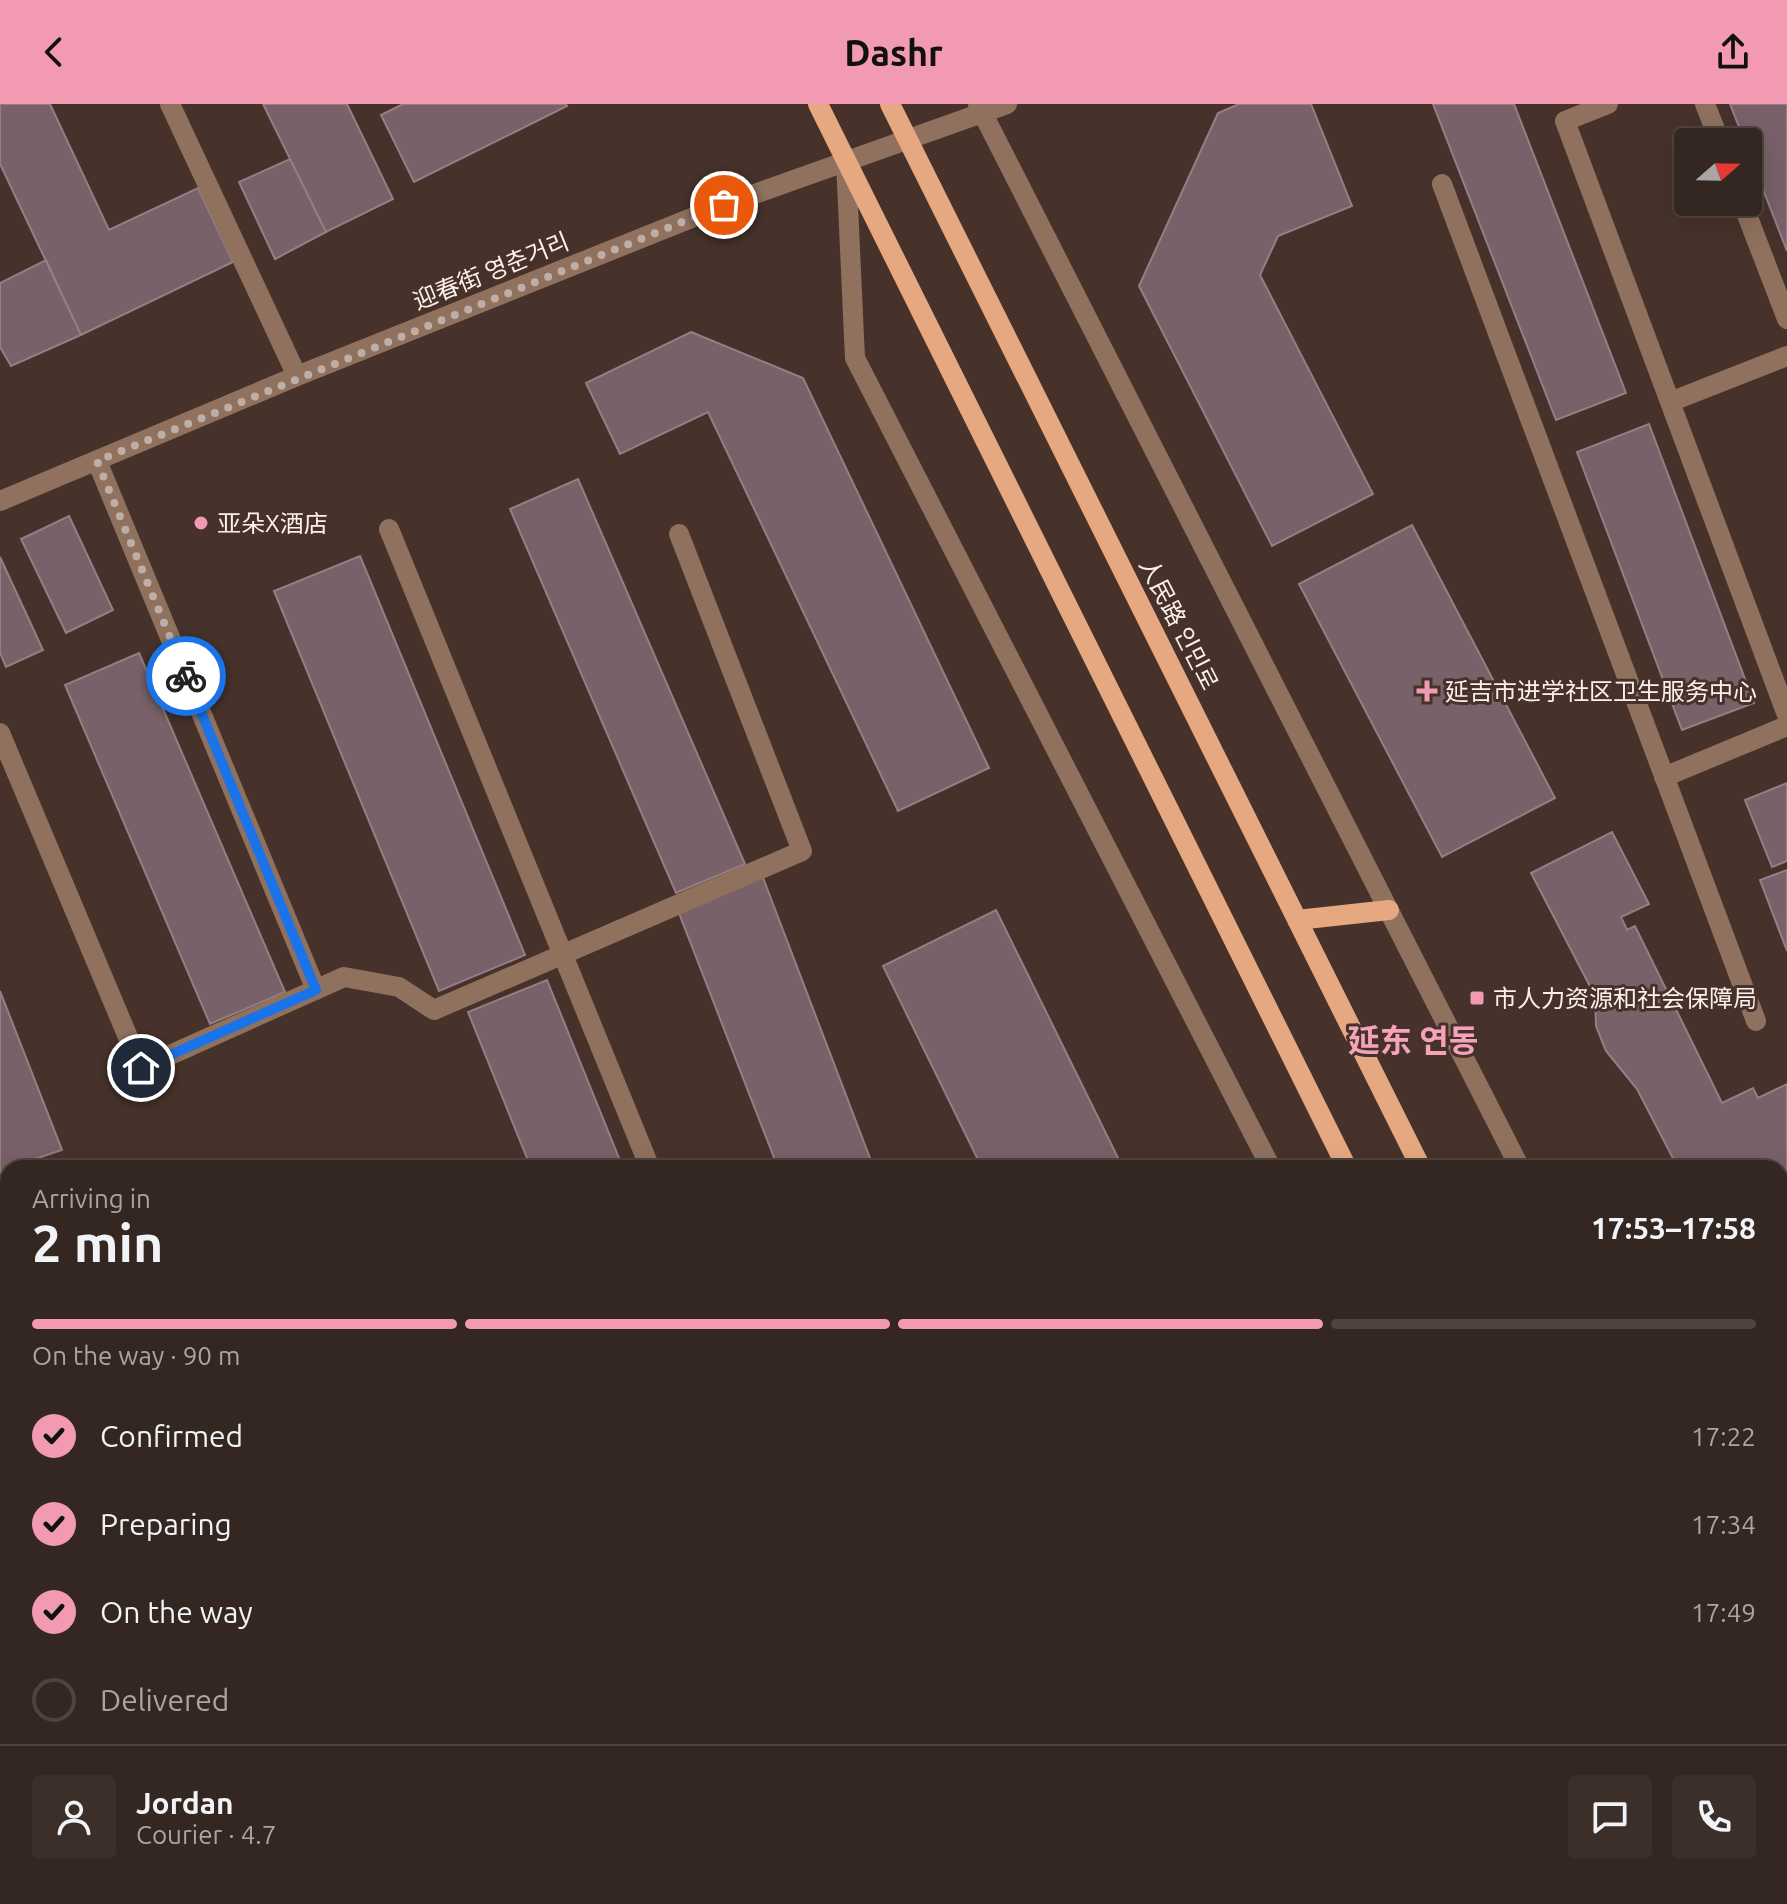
<!DOCTYPE html>
<html lang="en">
<head>
<meta charset="utf-8">
<style>
	body { margin:0; font-family:Ubuntu,"Noto Sans SC","Noto Sans KR",sans-serif; background:#3c2e29; color:#f1f3f6; height:100vh; display:flex; flex-direction:column; font-size:30px; white-space:nowrap }
	* { box-sizing:border-box; margin:0 }
	p { font-size:26px; color:#a9a5a5 }
	.icon { flex:none; width:44px; height:44px; fill:none; stroke:currentColor; stroke-width:2; stroke-linecap:round; stroke-linejoin:round }
	.map { position:relative; flex:1; overflow:hidden }
	.panel { position:absolute; left:0px; top:1056px; width:1788px; height:744px; display:flex; flex-direction:column; background:#342620; border-radius:24px 24px 0 0; box-shadow:0 8px 32px #0002,0 0 0 2px #4e433e }
	.panel>* { flex:none }
	.needle { width:52px; rotate:70deg }
	.controls { position:absolute; left:1674px; top:24px; display:grid; gap:16px }
	.controls a { display:grid; place-items:center; width:88px; height:88px; border-radius:8px; background:#342620; box-shadow:0 8px 32px #0002,0 0 0 2px #4e433e; font-size:40px }
	.pin { position:absolute; display:grid; place-items:center; width:68px; height:68px; color:#fff; margin:-34px; border:4px solid #fff; border-radius:50%; box-shadow:0 2px 8px #0007 }
	.courier { position:absolute; display:grid; place-items:center; width:80px; height:80px; margin:-40px; border:6px solid #1a73e8; border-radius:50%; background:#fff; color:#222; box-shadow:0 2px 10px #0007 }
	.summary em { font-style:normal; font-weight:700 }
	.summary div { display:flex; flex-direction:column-reverse }
	.summary { display:flex; align-items:center; justify-content:space-between; height:136px; padding:0 32px }
	h1 { font-size:52px; font-weight:700; line-height:60px }
	.bar { display:grid; grid-template-columns:repeat(4,1fr); gap:12px 8px; align-content:center; height:96px; padding:0 32px }
	.bar i { height:10px; border-radius:6px; background:#4e433e }
	.bar .selected { background:#f19ab1 }
	.bar p { grid-column:span 4 }
	.line { display:flex; align-items:center; gap:20px; padding:0 32px; border-top:2px solid #4e433e }
	.line div { flex:1 }
	.round { display:grid; place-items:center; flex:none; width:84px; height:84px; border-radius:8px; background:#3c2e29 }
	ol { padding:0 32px; list-style:none }
	li { display:flex; align-items:center; gap:24px; height:88px }
	li p { margin-inline-start:auto }
	li .icon { padding:8px; border-radius:50%; background:#f19ab1; color:#111; stroke-width:4 }
	li:last-child { color:#a9a5a5 }
	li i { width:44px; height:44px; border:4px solid #4e433e; border-radius:50% }
	header { display:flex; justify-content:space-between; align-items:center; height:104px; padding:0 32px; background:#f19ab1; color:#111; font-size:36px; font-weight:700 }
	.map>svg:first-child { display:block }
	.building { fill:#786169; stroke:#967d86; stroke-width:2 }
	.lines { fill:none; stroke-linecap:round; stroke-linejoin:round }
	.minor { stroke:#8f715e; stroke-width:20 }
	.major { stroke:#e6a880; stroke-width:20 }
	.done { stroke:#bdaea7; stroke-width:8; stroke-dasharray:0 14.4 }
	.route { stroke:#1a73e8; stroke-width:10 }
	.poi-dot { fill:#f19ab1; stroke:#46322a; stroke-width:3 }
	.labels { text-anchor:middle; dominant-baseline:central; stroke-width:6; stroke-linejoin:round; paint-order:stroke }
	.street-label { font-size:24px; fill:#fdf0eb; stroke:#46322a }
	.poi-label { font-size:24px; fill:#fdf0eb; stroke:#46322a; text-anchor:start }
	.district-label { font-size:32px; font-weight:bold; fill:#f4a3b8; stroke:#46322a }
</style>
</head>
<body>
<header><svg class="icon" aria-label="back" viewBox="0 0 24 24"><path d="M15 5l-7 7 7 7"/></svg>Dashr<svg class="icon" aria-label="share" viewBox="0 0 24 24"><path d="M12 15V3M7 8l5-5 5 5M5 13v7h14v-7"/></svg></header>
<div class="map">
<svg width="1787" height="1800" viewBox="0 0 1787 1800">
	<rect width="100%" height="100%" fill="#46322a"/>
	<!-- building -->
	<path class="building" d="M 0,0 L 50,0 L 109,126 L 198,84 L 233,158 L 81,231 L 0,60 Z
		M 263,0 L 347,0 L 393,95 L 326,128 Z
		M 403,0 L 566,0 L 567,2 L 414,78 L 381,11 Z
		M 1239,0 L 1311,0 L 1352,102 L 1278,132 L 1260,171 L 1373,390 L 1272,442 L 1139,182 L 1218,9 Z
		M 1433,0 L 1514,0 L 1626,289 L 1556,316 Z
		M 1730,0 L 1787,0 L 1787,147 L 1748,47 L 1748,38 L 1745,38 Z
		M 290,55 L 326,128 L 275,155 L 239,78 Z
		M 46,156 L 81,231 L 11,262 L 0,243 L 0,179 Z
		M 691,228 L 803,274 L 989,664 L 898,707 L 708,308 L 620,350 L 586,279 Z
		M 1649,320 L 1754,599 L 1682,626 L 1577,348 Z
		M 578,375 L 745,760 L 676,789 L 510,405 Z
		M 69,412 L 113,506 L 66,529 L 21,435 Z
		M 1412,421 L 1555,694 L 1442,753 L 1299,480 Z
		M 360,452 L 525,851 L 439,887 L 274,487 Z
		M 0,453 L 43,546 L 6,563 L 0,549 Z
		M 139,549 L 285,888 L 210,920 L 65,581 Z
		M 1787,679 L 1787,757 L 1772,763 L 1745,696 Z
		M 1612,728 L 1649,800 L 1621,813 L 1627,826 L 1635,822 L 1722,999 L 1753,984 L 1758,994 L 1787,980 L 1787,1077 L 1780,1078 L 1780,1064 L 1678,1064 L 1637,985 L 1606,947 L 1596,922 L 1595,892 L 1531,769 Z
		M 1787,766 L 1787,847 L 1760,776 Z
		M 762,771 L 873,1062 L 868,1064 L 778,1064 L 677,804 Z
		M 996,806 L 1123,1064 L 982,1064 L 883,862 Z
		M 547,876 L 623,1064 L 531,1064 L 468,908 Z
		M 0,887 L 62,1046 L 8,1064 L 0,1070 Z
		M 8,1183 L 8,1315 L 0,1318 L 0,1186 Z
		M 1780,1183 L 1787,1203 L 1787,1407 L 1780,1387 Z
		M 120,1792 L 179,1792 L 156,1800 L 123,1800 Z
		M 275,1792 L 322,1792 L 325,1800 L 254,1800 Z
		M 370,1792 L 415,1792 L 418,1800 L 374,1800 Z
		M 881,1792 L 968,1792 L 971,1800 L 884,1800 Z
		M 1180,1792 L 1271,1792 L 1274,1800 L 1183,1800 Z
		M 1440,1792 L 1545,1792 L 1541,1800 L 1445,1800 Z"/>
	<g class="lines">
		<!-- minor -->
		<path class="minor" d="M 170,0 L 297,272
			M 978,0 L 1520,1064
			M 1608,0 L 1565,17 L 1787,611
			M 1705,0 L 1720,38
			M 846,57 L 855,254 L 1271,1064
			M 1442,80 L 1756,917
			M 1742,98 L 1787,215
			M 1670,298 L 1787,252
			M 97,357 L 316,886
			M 0,397 L 297,272 L 724,101 L 1007,0
			M 389,425 L 650,1064
			M 0,629 L 141,964 L 344,873 L 399,883 L 434,906 L 802,747 L 679,430
			M 1664,673 L 1787,622
			M 1780,1135 L 1787,1133
			M 1780,1576 L 1787,1590
			M 1014,1792 L 1017,1800
			M 1153,1792 L 1156,1800
			M 1645,1792 L 1649,1800
			M 0,1799 L 21,1792"/>
		<!-- major -->
		<path class="major" d="M 818,0 L 1347,1064
			M 890,0 L 1421,1064
			M 1297,816 L 1389,806
			M 1780,1739 L 1787,1752
			M 1709,1792 L 1713,1800"/>
	</g>
	<g class="lines">
		<!-- done -->
		<path class="done" d="M 186,572 L 97,357 L 724,101"/>
		<!-- route -->
		<path class="route" d="M 141,964 L 316,886 L 186,572"/>
	</g>
	<!-- markers -->
	<g class="poi-dot">
		<circle cx="201" cy="419" r="8"/>
		<path d="M1423 575h8v8h8v8h-8v8h-8v-8h-8v-8h8z"/>
		<rect x="1469" y="886" width="16" height="16" rx="4"/>
	</g>
	<g class="labels">
		<!-- street labels -->
		<g class="street-label">
			<text transform="translate(491 167) rotate(-22)">迎春街 영춘거리</text>
			<text transform="translate(1179 520) rotate(63)">人民路 인민로</text>
		</g>
		<!-- poi labels -->
		<g class="poi-label">
			<text x="217" y="419">亚朵X酒店</text>
			<text x="1445" y="587">延吉市进学社区卫生服务中心</text>
			<text x="1493" y="894">市人力资源和社会保障局</text>
		</g>
		<!-- district labels -->
		<g class="district-label">
			<text x="1413" y="936">延东 연동</text>
		</g>
	</g>
</svg>
<div class="controls">
<a><svg class="needle" viewBox="-14 -14 28 28"><path d="M0-13l5 13h-10z" fill="#e53935"/><path d="M0 13l5-13h-10z" fill="#a9a5a5"/></svg></a>
</div>
<div class="pin" style="left:724px;top:101px;background:#ea580c"><svg class="icon" aria-label="bag" viewBox="0 0 24 24"><path d="M5 8h14l-1 12H6zM9 8a3 3 0 0 1 6 0"/></svg></div>
<div class="pin" style="left:141px;top:964px;background:#1f2937"><svg class="icon" aria-label="home" viewBox="0 0 24 24"><path d="M3 11l9-7 9 7M6 9v11h12V9"/></svg></div>
<div class="courier" style="left:186px;top:572px"><svg class="icon" aria-label="bike" viewBox="0 0 24 24"><circle cx="6" cy="16" r="4"/><circle cx="18" cy="16" r="4"/><path d="M6 16l4-8h5l3 8M10 8l3 8H6M13 5h3"/></svg></div>
<section class="panel">
<div class="summary"><div><h1>2 min</h1><p>Arriving in</p></div><em>17:53–17:58</em></div>
<div class="bar"><i class="selected"></i><i class="selected"></i><i class="selected"></i><i></i><p>On the way · 90 m</p></div>
<ol>
<li><svg class="icon" aria-label="check" viewBox="0 0 24 24"><path d="M5 12l5 5 9-10"/></svg>Confirmed<p>17:22</p></li>
<li><svg class="icon" aria-label="check" viewBox="0 0 24 24"><path d="M5 12l5 5 9-10"/></svg>Preparing<p>17:34</p></li>
<li><svg class="icon" aria-label="check" viewBox="0 0 24 24"><path d="M5 12l5 5 9-10"/></svg>On the way<p>17:49</p></li>
<li><i></i>Delivered</li>
</ol>
<div class="line" style="height:144px"><a class="round"><svg class="icon" aria-label="person" viewBox="0 0 24 24"><circle cx="12" cy="8" r="4"/><path d="M4 21q1-7 8-7t8 7"/></svg></a><div><b>Jordan</b><p>Courier · 4.7</p></div><a class="round"><svg class="icon" aria-label="chat" viewBox="0 0 24 24"><path d="M4 5h16v11H9l-5 4z"/></svg></a><a class="round"><svg class="icon" aria-label="phone" viewBox="0 0 24 24"><path d="M5 4h4l2 5-3 2q2 4 5 5l2-3 5 2v4C11 20 4 13 5 4z"/></svg></a></div>
</section>
</div>
</body>
</html>
